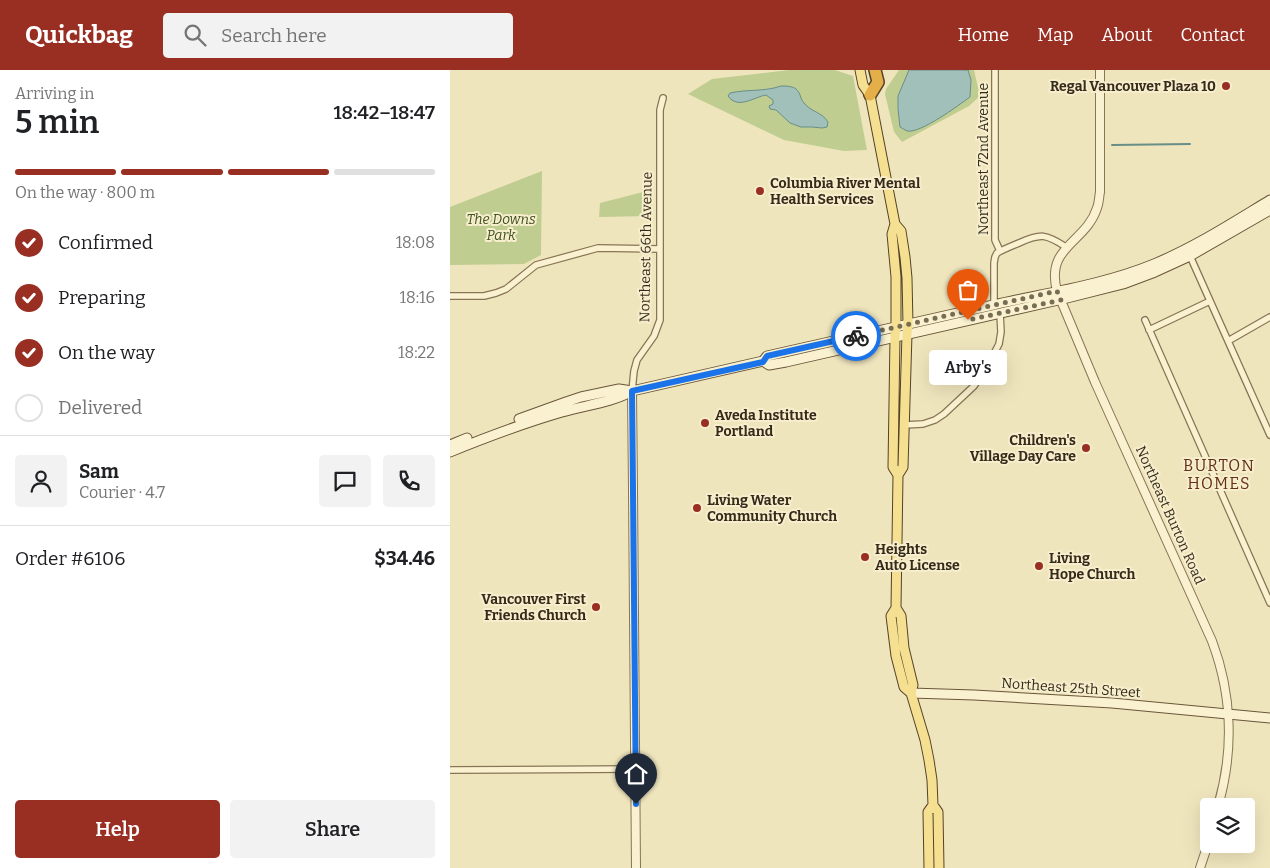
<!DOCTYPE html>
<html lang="en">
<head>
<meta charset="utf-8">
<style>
	body { margin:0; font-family:Bitter,serif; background:#f2f2f2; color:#202124; height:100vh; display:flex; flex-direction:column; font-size:19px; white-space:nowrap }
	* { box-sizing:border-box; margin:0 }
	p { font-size:16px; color:#757577 }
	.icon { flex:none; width:28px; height:28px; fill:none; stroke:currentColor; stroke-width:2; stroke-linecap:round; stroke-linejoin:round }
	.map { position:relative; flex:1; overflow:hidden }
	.side { display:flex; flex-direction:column; background:#fff; width:450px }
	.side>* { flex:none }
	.tools { position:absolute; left:750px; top:728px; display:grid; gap:10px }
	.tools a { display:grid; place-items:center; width:55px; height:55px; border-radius:5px; background:#fff; box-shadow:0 5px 20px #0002; font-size:25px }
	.pin { position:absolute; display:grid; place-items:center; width:42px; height:42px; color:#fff; margin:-51px -21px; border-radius:50% 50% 50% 0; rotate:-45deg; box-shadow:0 0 5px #0007 }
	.pin .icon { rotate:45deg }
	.courier { position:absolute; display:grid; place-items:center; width:50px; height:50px; margin:-25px; border:4px solid #1a73e8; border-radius:50%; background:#fff; color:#222; box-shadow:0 1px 6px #0007 }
	.bubble { position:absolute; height:35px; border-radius:5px; background:#fff; box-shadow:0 5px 20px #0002; font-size:16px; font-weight:600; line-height:35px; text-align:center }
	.overview em { font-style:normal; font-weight:600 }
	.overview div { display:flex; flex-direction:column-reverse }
	.overview { display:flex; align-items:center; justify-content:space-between; height:85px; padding:0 15px }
	h1 { font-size:32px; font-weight:600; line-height:38px }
	.bar { display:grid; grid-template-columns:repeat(4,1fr); gap:8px 5px; align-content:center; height:60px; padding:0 15px }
	.bar i { height:6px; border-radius:4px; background:#e0e0e0 }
	.bar .current { background:#992e23 }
	.bar p { grid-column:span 4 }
	.line { display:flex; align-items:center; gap:12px; padding:0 15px; border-top:1px solid #e0e0e0 }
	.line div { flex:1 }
	.round { display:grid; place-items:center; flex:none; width:52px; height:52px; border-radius:5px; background:#f2f2f2 }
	ol { padding:0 15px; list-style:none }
	li { display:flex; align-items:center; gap:15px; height:55px }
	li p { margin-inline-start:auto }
	li .icon { padding:5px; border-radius:50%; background:#992e23; color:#fff; stroke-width:4 }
	li:last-child { color:#757577 }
	li i { width:28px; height:28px; border:2px solid #e0e0e0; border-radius:50% }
	.primary-button { display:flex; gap:10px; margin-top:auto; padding:10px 15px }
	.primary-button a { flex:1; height:58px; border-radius:5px; background:#992e23; color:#fff; font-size:20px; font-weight:600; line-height:58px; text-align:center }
	.primary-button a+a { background:#f2f2f2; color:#202124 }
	header { display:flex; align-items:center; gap:30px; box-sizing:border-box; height:70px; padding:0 25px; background:#992e23; color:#fff }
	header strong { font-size:24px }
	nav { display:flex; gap:28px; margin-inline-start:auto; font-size:18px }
	.search { width:350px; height:45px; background:#f2f2f2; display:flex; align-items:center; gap:12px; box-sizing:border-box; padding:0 18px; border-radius:5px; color:#757577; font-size:19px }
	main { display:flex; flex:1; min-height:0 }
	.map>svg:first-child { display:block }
	.green { fill:#c0cd91 }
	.water { fill:#a1c0ba; stroke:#688e88 }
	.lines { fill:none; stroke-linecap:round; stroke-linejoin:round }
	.stream { stroke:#688e88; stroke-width:2 }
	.minor-casing { stroke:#877555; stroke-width:8 }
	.tertiary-casing { stroke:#877555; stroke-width:10 }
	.secondary-casing { stroke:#695639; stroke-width:11 }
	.primary-casing { stroke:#55422a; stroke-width:11 }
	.motorway-casing { stroke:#55422a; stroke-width:14 }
	.minor { stroke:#faf1d0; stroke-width:5.5 }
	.tertiary { stroke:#faf1d0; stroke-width:8 }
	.secondary { stroke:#faf1d0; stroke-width:9 }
	.primary { stroke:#f5e092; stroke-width:9 }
	.motorway { stroke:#e4ae48; stroke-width:11 }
	.done { stroke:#776c54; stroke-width:5; stroke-dasharray:0 9 }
	.route { stroke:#1a73e8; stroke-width:6 }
	.poi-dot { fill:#992e23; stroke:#f6eecc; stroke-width:2 }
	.labels { text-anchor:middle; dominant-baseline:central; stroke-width:4; stroke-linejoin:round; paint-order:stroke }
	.poi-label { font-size:14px; font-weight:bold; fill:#362b1b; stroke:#f6eecc; text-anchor:start }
	.street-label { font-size:14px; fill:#362b1b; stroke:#f6eecc }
	.park-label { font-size:14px; font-style:italic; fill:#425321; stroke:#f6eecc }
	.quarter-label { font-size:16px; letter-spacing:1px; fill:#643019; stroke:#f6eecc }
</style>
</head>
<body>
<header>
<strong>Quickbag</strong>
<div class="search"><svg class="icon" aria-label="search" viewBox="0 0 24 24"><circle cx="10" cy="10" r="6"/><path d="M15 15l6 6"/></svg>Search here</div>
<nav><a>Home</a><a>Map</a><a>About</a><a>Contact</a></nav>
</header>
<main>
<section class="side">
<div class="overview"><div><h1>5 min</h1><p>Arriving in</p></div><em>18:42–18:47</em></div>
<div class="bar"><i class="current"></i><i class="current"></i><i class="current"></i><i></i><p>On the way · 800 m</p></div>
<ol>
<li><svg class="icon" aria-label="check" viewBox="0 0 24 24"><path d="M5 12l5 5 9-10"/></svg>Confirmed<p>18:08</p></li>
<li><svg class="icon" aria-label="check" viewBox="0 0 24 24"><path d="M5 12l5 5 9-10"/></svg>Preparing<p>18:16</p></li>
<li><svg class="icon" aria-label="check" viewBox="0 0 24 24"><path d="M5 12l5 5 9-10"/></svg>On the way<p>18:22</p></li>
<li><i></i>Delivered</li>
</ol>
<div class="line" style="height:90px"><a class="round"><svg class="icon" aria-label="person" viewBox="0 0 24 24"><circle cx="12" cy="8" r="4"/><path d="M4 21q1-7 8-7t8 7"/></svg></a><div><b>Sam</b><p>Courier · 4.7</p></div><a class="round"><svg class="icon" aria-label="chat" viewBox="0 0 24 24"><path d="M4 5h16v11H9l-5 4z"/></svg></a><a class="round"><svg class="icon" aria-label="phone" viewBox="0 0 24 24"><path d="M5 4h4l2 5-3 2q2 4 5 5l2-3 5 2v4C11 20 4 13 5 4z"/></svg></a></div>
<div class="line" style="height:65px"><div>Order #6106</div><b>$34.46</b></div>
<div class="primary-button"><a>Help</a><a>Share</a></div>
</section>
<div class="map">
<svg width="820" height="798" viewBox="0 0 820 798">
	<rect width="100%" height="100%" fill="#efe5bd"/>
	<!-- green -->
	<path class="green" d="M 339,0 L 385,0 L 403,6 L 417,80 L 394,81 L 334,70 L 238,24 L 262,9 Z
		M 449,0 L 524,0 L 530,26 L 519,36 L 452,72 L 444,62 L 435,24 L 436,19 Z
		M 92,101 L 91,185 L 74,194 L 0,195 L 0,137 Z
		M 201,120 L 202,146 L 149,147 L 150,133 Z"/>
	<!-- water -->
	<path class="water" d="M 459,0 L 518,0 L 521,10 L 520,27 C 509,35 470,64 457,61 C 455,60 452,58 450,57 L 448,39 L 448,26 Z
		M 331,16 C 336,16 342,16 346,19 C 351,23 350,29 354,33 C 361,42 372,42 378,52 L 377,57 L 372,58 L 362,57 L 351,57 L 340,53 L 326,40 L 320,39 L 319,36 L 323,34 L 323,30 L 316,25 C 304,27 288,40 278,26 L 280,23 C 297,19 314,22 331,16 Z"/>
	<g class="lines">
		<!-- stream -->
		<path class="stream" d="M 662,75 L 740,74"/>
		<defs>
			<path id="minor" d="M 545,0 L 545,170 L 550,181
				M 740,186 L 820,365
				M 0,226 L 34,226 L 46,223 L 56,219 L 86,195 L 148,178 L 210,179
				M 544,235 L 544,193 L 545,187 L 547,183 C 554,179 562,176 569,173 C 591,163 596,164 616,177
				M 695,250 L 820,533
				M 699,260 L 760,231
				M 778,271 L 820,247
				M 182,321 L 184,301 L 187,290 L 204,266 L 210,250 L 210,40 L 213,28
				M 454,355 L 473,354 L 485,350 L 494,344 L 524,316 L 538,295 L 549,274 L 551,262 L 550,243
				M 0,700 L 185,699"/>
			<path id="tertiary" d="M 650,0 L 650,122 C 649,127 649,133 647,138 C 636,173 595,176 607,221 L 645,312 L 762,571 C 782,624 784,681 768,736
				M 182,321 L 183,420 L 186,798
				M 750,798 L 759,771"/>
			<path id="secondary" d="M 313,291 L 319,295 L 336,292 L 617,228 L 673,214 L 705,202 L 740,186 L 820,140
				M 69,349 L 116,332 L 131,327 L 169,319 L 182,321
				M 0,375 L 17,368
				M 0,382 C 37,367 74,353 112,342 C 135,335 161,333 182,321 L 313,291 L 317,286 C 392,269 467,252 543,235 C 596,223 653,215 704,194 C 745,177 782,153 820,130
				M 461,623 L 524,625 L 662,633 L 820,648"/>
			<path id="primary" d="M 410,0 L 413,15 L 420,25
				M 421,20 L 420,25 L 445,154 L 451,161 L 455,187 L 457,208 L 458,254 L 457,264 L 453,397 L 448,405 L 446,538 L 441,546 L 446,586 L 454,617 L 461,623
				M 445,154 L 442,164 L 446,207 L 446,257 L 445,267 L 443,397 L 448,405
				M 446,538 L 451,546 L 454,578 L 463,615 L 461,623 L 475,670 L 479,690 L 482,710 L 483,735 L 478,742 L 479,798
				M 483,735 L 488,742 L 489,798"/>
			<path id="motorway" d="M 420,25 L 428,12 L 425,0"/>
		</defs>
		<!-- minor casing -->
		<use href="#minor" class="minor-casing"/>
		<!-- tertiary casing -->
		<use href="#tertiary" class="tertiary-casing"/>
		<!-- secondary casing -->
		<use href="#secondary" class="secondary-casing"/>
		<!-- primary casing -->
		<use href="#primary" class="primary-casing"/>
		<!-- motorway casing -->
		<use href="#motorway" class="motorway-casing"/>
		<!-- minor -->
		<use href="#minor" class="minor"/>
		<!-- tertiary -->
		<use href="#tertiary" class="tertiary"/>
		<!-- secondary -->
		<use href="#secondary" class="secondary"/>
		<!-- primary -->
		<use href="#primary" class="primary"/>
		<!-- motorway -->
		<use href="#motorway" class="motorway"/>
	</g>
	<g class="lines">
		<!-- done -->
		<path class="done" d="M 406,266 L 607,221 L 611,230 L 518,250"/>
		<!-- route -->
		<path class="route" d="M 186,734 L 183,420 L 182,321 L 313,292 L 317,286 L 406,266"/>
	</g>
	<!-- markers -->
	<g class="poi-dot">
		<circle cx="776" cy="16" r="5"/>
		<circle cx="310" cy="121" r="5"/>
		<circle cx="255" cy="353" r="5"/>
		<circle cx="636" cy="378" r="5"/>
		<circle cx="247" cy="438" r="5"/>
		<circle cx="415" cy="487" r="5"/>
		<circle cx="589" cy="496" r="5"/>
		<circle cx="146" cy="537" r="5"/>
	</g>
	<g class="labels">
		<!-- poi labels -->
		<g class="poi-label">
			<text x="766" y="16" text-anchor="end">Regal Vancouver Plaza 10</text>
			<text x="320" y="113">Columbia River Mental<tspan x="320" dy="16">Health Services</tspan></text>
			<text x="265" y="345">Aveda Institute<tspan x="265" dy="16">Portland</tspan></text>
			<text x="626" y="370" text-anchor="end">Children's<tspan x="626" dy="16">Village Day Care</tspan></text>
			<text x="257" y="430">Living Water<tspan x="257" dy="16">Community Church</tspan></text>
			<text x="425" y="479">Heights<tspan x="425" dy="16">Auto License</tspan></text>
			<text x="599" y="488">Living<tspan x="599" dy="16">Hope Church</tspan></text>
			<text x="136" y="529" text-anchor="end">Vancouver First<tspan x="136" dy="16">Friends Church</tspan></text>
		</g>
		<!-- street labels -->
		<g class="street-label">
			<text transform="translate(533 89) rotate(-90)">Northeast 72nd Avenue</text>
			<text transform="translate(196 177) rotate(-89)">Northeast 66th Avenue</text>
			<text transform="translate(720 445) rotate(66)">Northeast Burton Road</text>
			<text transform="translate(621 618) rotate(4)">Northeast 25th Street</text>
		</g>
		<!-- park labels -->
		<g class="park-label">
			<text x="51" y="149">The Downs<tspan x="51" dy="16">Park</tspan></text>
		</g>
		<!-- quarter labels -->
		<g class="quarter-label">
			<text x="769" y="395">BURTON<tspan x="769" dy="18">HOMES</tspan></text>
		</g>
	</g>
</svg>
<div class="tools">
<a><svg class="icon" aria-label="layers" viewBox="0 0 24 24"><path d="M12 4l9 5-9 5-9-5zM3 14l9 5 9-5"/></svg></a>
</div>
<div class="pin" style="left:518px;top:250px;background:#ea580c"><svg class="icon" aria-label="bag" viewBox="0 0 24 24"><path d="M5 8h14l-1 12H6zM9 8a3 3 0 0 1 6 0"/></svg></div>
<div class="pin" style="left:186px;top:734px;background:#1f2937"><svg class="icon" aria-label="home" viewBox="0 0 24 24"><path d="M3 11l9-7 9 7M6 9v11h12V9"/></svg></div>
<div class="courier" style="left:406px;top:266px"><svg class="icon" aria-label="bike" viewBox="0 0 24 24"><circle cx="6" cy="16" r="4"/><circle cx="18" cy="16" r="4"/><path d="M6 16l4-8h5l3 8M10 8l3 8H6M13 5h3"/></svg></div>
<div class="bubble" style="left:479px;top:280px;width:78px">Arby's</div>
</div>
</main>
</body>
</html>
